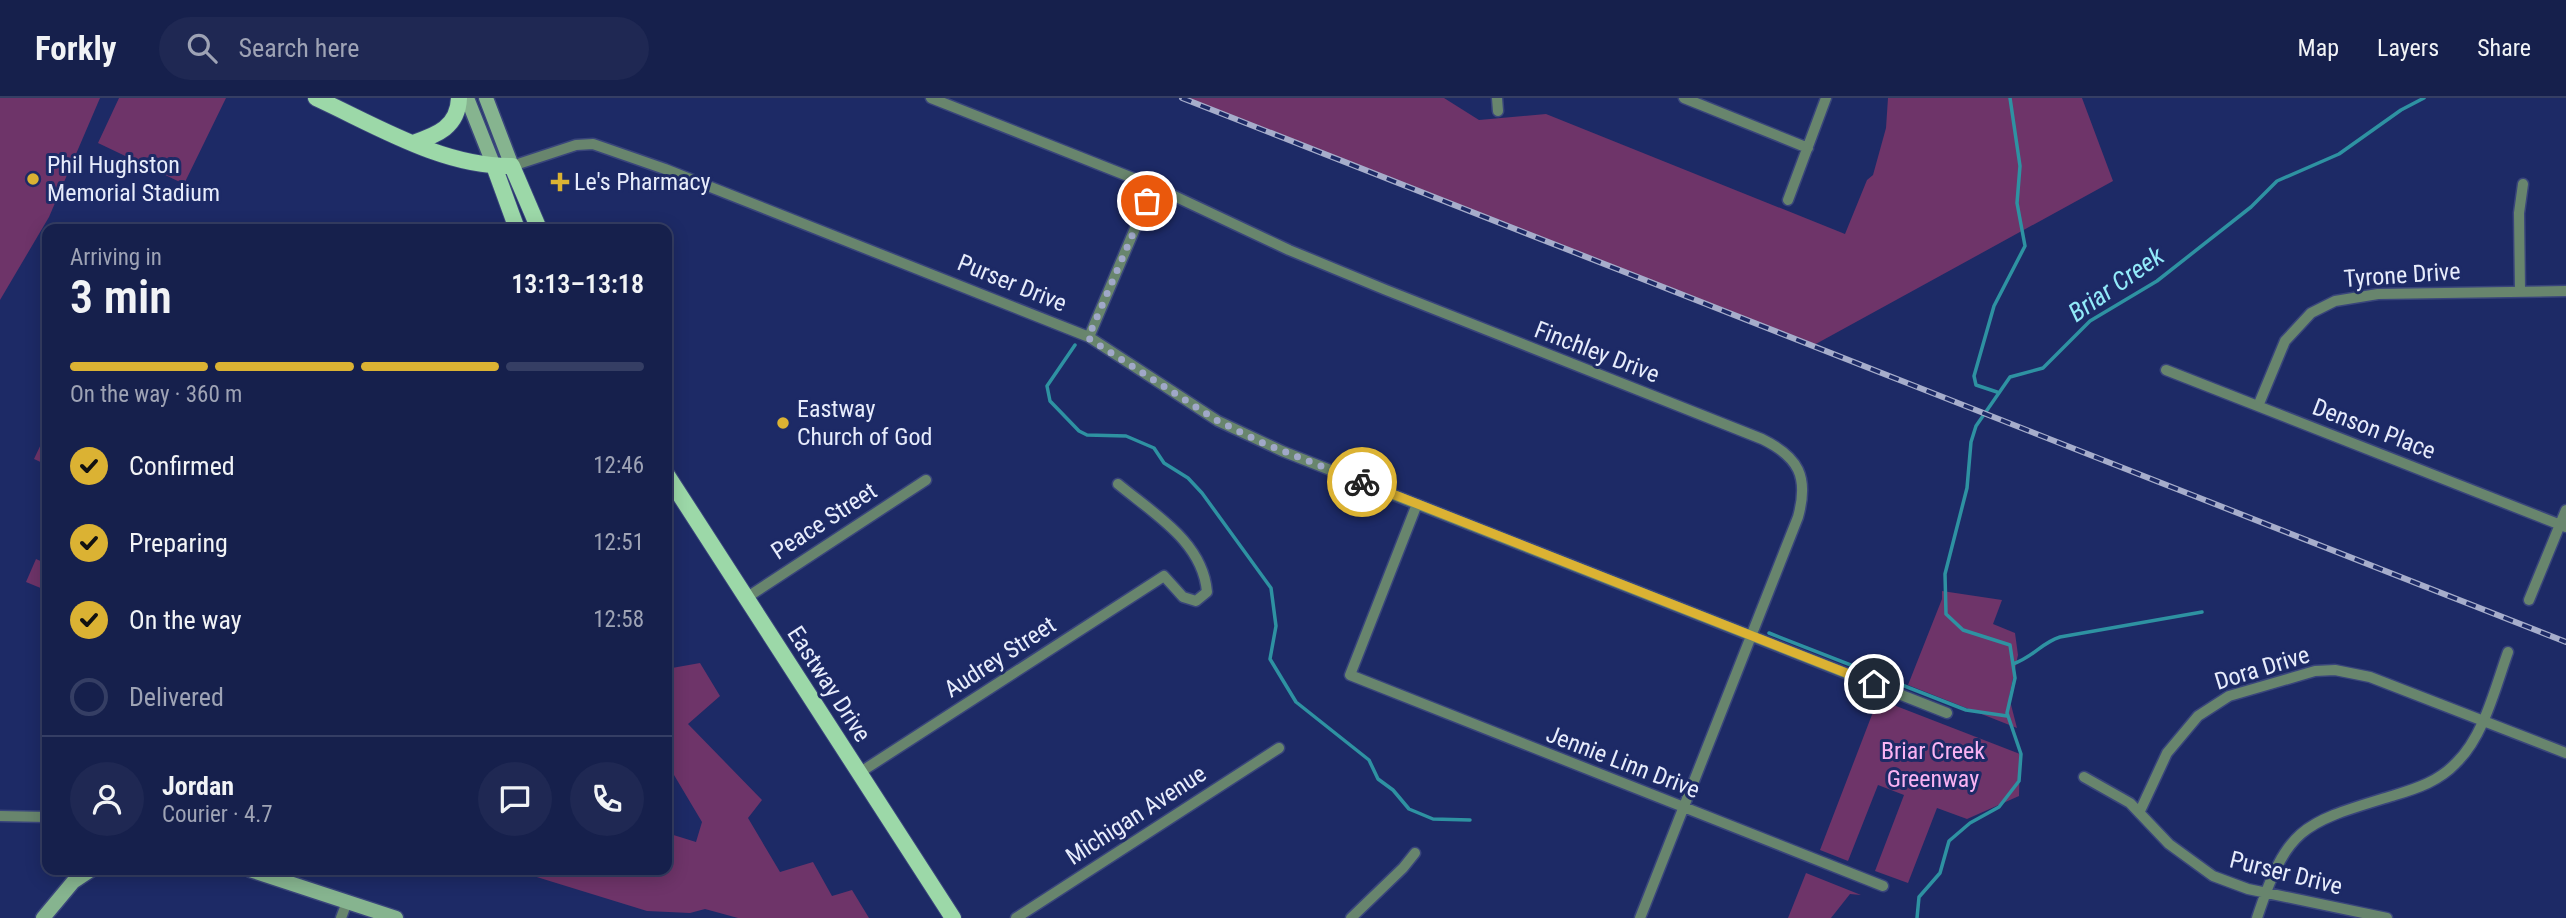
<!DOCTYPE html>
<html lang="en">
<head>
<meta charset="utf-8">
<style>
	body { margin:0; font-family:"Roboto Condensed",sans-serif; background:#1f2853; color:#f1f3f6; height:100vh; display:flex; flex-direction:column; font-size:26px; white-space:nowrap }
	* { box-sizing:border-box; margin:0 }
	p { font-size:23px; color:#9ea3b5 }
	.icon { flex:none; width:38px; height:38px; fill:none; stroke:currentColor; stroke-width:2; stroke-linecap:round; stroke-linejoin:round }
	.map { position:relative; flex:1; overflow:hidden }
	.drawer { position:absolute; left:42px; top:126px; width:630px; height:651px; display:flex; flex-direction:column; background:#16204c; border-radius:14px; box-shadow:0 4px 18px #0003,0 0 0 2px #353e64 }
	.drawer>* { flex:none }
	.pin { position:absolute; display:grid; place-items:center; width:60px; height:60px; color:#fff; margin:-30px; border:4px solid #fff; border-radius:50%; box-shadow:0 2px 7px #0007 }
	.courier { position:absolute; display:grid; place-items:center; width:70px; height:70px; margin:-35px; border:5px solid #dbb233; border-radius:50%; background:#fff; color:#222; box-shadow:0 2px 9px #0007 }
	.overview em { font-style:normal; font-weight:600 }
	.overview div { display:flex; flex-direction:column-reverse }
	.overview { display:flex; align-items:center; justify-content:space-between; height:119px; padding:0 28px }
	h1 { font-size:46px; font-weight:600; line-height:52px }
	.bar { display:grid; grid-template-columns:repeat(4,1fr); gap:10px 7px; align-content:center; height:84px; padding:0 28px }
	.bar i { height:9px; border-radius:5px; background:#353e64 }
	.bar .current { background:#dbb233 }
	.bar p { grid-column:span 4 }
	.line { display:flex; align-items:center; gap:18px; padding:0 28px; border-top:2px solid #353e64 }
	.line div { flex:1 }
	.round { display:grid; place-items:center; flex:none; width:74px; height:74px; border-radius:37px; background:#1f2853 }
	ol { padding:0 28px; list-style:none }
	li { display:flex; align-items:center; gap:21px; height:77px }
	li p { margin-inline-start:auto }
	li .icon { padding:7px; border-radius:50%; background:#dbb233; color:#111; stroke-width:4 }
	li:last-child { color:#9ea3b5 }
	li i { width:38px; height:38px; border:4px solid #353e64; border-radius:50% }
	header { display:flex; align-items:center; gap:42px; box-sizing:border-box; height:98px; padding:0 35px; background:#16204c; border-bottom:2px solid #353e64 }
	header strong { font-size:33px }
	nav { display:flex; gap:38px; margin-inline-start:auto; font-size:24px }
	.search { width:490px; height:63px; background:#1f2853; display:flex; align-items:center; gap:18px; box-sizing:border-box; padding:0 24px; border-radius:38px; color:#9ea3b5; font-size:26px }
	.map>svg:first-child { display:block }
	.green { fill:#6e3469 }
	.lines { fill:none; stroke-linecap:round; stroke-linejoin:round }
	.stream { stroke:#2e92a2; stroke-width:3.5 }
	.street-casing { stroke:#39457b; stroke-width:13 }
	.secondary-casing { stroke:#39457b; stroke-width:17 }
	.primary-casing { stroke:#39457b; stroke-width:18 }
	.street { stroke:#68856d; stroke-width:10 }
	.secondary { stroke:#86b48f; stroke-width:14 }
	.primary { stroke:#9cd8a8; stroke-width:16 }
	.rail-casing { stroke:#a6adcb; stroke-width:6 }
	.rail { stroke:#1d2a66; stroke-width:3.5; stroke-dasharray:10; stroke-linecap:butt }
	.done { stroke:#a0a8c8; stroke-width:7; stroke-dasharray:0 12.6 }
	.route { stroke:#dbb233; stroke-width:9 }
	.poi-dot { fill:#dbb233; stroke:#1d2a66; stroke-width:2.5 }
	.labels { text-anchor:middle; dominant-baseline:central; stroke-width:6; stroke-linejoin:round; paint-order:stroke }
	.poi-label { font-size:24px; fill:#e7ecfc; stroke:#1d2a66; text-anchor:start }
	.street-label { font-size:24px; fill:#e7ecfc; stroke:#1d2a66 }
	.park-label { font-size:24px; fill:#fab3f3; stroke:#1d2a66 }
	.water-label { font-size:26px; font-style:italic; fill:#92eaf9; stroke:#1d2a66 }
</style>
</head>
<body>
<header>
<strong>Forkly</strong>
<div class="search"><svg class="icon" aria-label="search" viewBox="0 0 24 24"><circle cx="10" cy="10" r="6"/><path d="M15 15l6 6"/></svg>Search here</div>
<nav><a>Map</a><a>Layers</a><a>Share</a></nav>
</header>
<div class="map">
<svg width="2566" height="820" viewBox="0 0 2566 820">
	<rect width="100%" height="100%" fill="#1d2a66"/>
	<!-- green -->
	<path class="green" d="M 0,0 L 100,0 L 49,119 L 0,202 Z
		M 119,0 L 226,0 L 184,86 L 98,45 Z
		M 1185,0 L 1444,0 L 1479,22 L 1546,16 L 1845,136 L 1867,82 L 1873,77 L 1886,30 L 1888,0 L 2082,0 L 2113,83 L 1814,247 Z
		M 42,344 L 47,346 L 47,367 L 34,361 Z
		M 36,461 L 47,466 L 47,481 L 43,491 L 26,484 Z
		M 1942,493 L 2002,502 L 1993,526 L 2015,535 L 2018,557 L 2009,599 L 2017,630 L 1908,587 L 1942,501 Z
		M 667,530 L 673,542 L 668,561 L 672,570 L 700,565 L 720,598 L 688,626 L 762,702 L 748,720 L 780,774 L 813,764 L 832,798 L 852,792 L 869,820 L 738,820 L 705,811 L 690,815 L 647,813 L 514,772 L 667,772 L 667,735 L 696,744 L 702,724 L 674,677 L 667,671 Z
		M 1878,601 L 2020,656 L 2019,698 L 1967,721 L 1937,710 L 1908,785 L 1875,773 L 1904,697 L 1878,687 L 1848,763 L 1820,752 Z
		M 1806,775 L 1861,797 L 1850,796 L 1831,820 L 1788,820 Z"/>
	<g class="lines">
		<!-- stream -->
		<path class="stream" d="M 1075,247 L 1047,288 L 1050,303 L 1079,333 L 1087,337 L 1126,338 L 1154,350 L 1164,365 L 1188,380 L 1202,395 L 1271,490 L 1276,528 L 1270,561 L 1296,604 L 1369,662 L 1378,681 L 1393,692 L 1409,711 L 1433,721 L 1470,722
			M 1997,294 L 1976,287 L 1974,278 L 1994,208 L 2025,148 L 2017,105 L 2020,68 L 2010,0
			M 1769,535 L 1966,612 L 2007,618
			M 2013,566 C 2035,558 2041,545 2060,539 L 2202,514
			M 1917,820 L 1919,799 L 1940,775 L 1949,743 L 1970,725 L 1999,709 L 2019,683 L 2021,656 L 2007,615 L 2015,580 L 2010,547 L 1963,532 L 1946,516 L 1945,476 L 1967,390 L 1971,344 L 1976,328 L 2010,279 L 2043,270 L 2090,223 L 2157,183 L 2251,109 L 2277,83 L 2339,56 L 2401,12 L 2424,0"/>
		<defs>
			<path id="street" d="M 931,0 L 1153,88 L 1289,152 L 1386,192 L 1762,341 C 1799,359 1809,379 1798,419 L 1640,820
				M 1497,0 L 1498,13
				M 1684,0 L 1808,50
				M 512,68 L 576,47 L 593,46 L 665,71 L 1089,239 L 1218,323 L 1282,353 L 1947,615
				M 1788,102 L 1826,0
				M 2520,192 L 2519,115 L 2523,86
				M 1089,239 L 1153,88
				M 2166,272 L 2566,429
				M 2258,308 L 2285,243 L 2311,215 L 2335,203 L 2378,196 L 2566,193
				M 1417,406 L 1350,577 L 1883,788
				M 746,500 L 926,382
				M 2529,502 L 2566,412
				M 859,675 L 1164,478 L 1183,499 L 1196,503 L 1207,494 C 1203,444 1154,416 1118,386
				M 2084,679 L 2130,705 L 2169,746 L 2213,778 L 2248,791 L 2387,820
				M 2140,713 L 2167,655 L 2198,618 L 2229,598 L 2315,573 L 2335,572 L 2370,579 L 2566,655
				M 0,718 L 47,719
				M 341,820 L 347,804
				M 1016,820 L 1279,650
				M 1351,820 L 1403,770 L 1415,755
				M 2257,820 C 2288,726 2304,725 2395,697 C 2418,690 2439,683 2456,665 C 2484,638 2495,590 2508,554"/>
			<path id="secondary" d="M 467,0 L 494,68
				M 486,0 L 512,68
				M 250,772 L 396,820
				M 43,820 L 73,784 L 91,772"/>
			<path id="primary" d="M 316,0 C 377,28 443,69 512,68 L 539,131
				M 413,45 C 437,37 458,29 459,0
				M 494,68 L 517,131
				M 667,377 L 953,820"/>
		</defs>
		<!-- street casing -->
		<use href="#street" class="street-casing"/>
		<!-- secondary casing -->
		<use href="#secondary" class="secondary-casing"/>
		<!-- primary casing -->
		<use href="#primary" class="primary-casing"/>
		<!-- street -->
		<use href="#street" class="street"/>
		<!-- secondary -->
		<use href="#secondary" class="secondary"/>
		<!-- primary -->
		<use href="#primary" class="primary"/>
		<defs>
			<path id="rail" d="M 1182,0 L 2566,544"/>
		</defs>
		<!-- rail casing -->
		<use href="#rail" class="rail-casing"/>
		<!-- rail -->
		<use href="#rail" class="rail"/>
	</g>
	<g class="lines">
		<!-- done -->
		<path class="done" d="M 1147,103 L 1088,240 L 1218,323 L 1265,346 L 1362,384"/>
		<!-- route -->
		<path class="route" d="M 1362,384 L 1874,586"/>
	</g>
	<!-- markers -->
	<g class="poi-dot">
		<circle cx="33" cy="81" r="7"/>
		<path d="M556.5 73.5h7v7h7v7h-7v7h-7v-7h-7v-7h7z"/>
		<circle cx="783" cy="325" r="7"/>
	</g>
	<g class="labels">
		<!-- poi labels -->
		<g class="poi-label">
			<text x="47" y="67">Phil Hughston<tspan x="47" dy="28">Memorial Stadium</tspan></text>
			<text x="574" y="84">Le's Pharmacy</text>
			<text x="797" y="311">Eastway<tspan x="797" dy="28">Church of God</tspan></text>
		</g>
		<!-- street labels -->
		<g class="street-label">
			<text transform="translate(2402 177) rotate(-4)">Tyrone Drive</text>
			<text transform="translate(1012 185) rotate(22)">Purser Drive</text>
			<text transform="translate(1597 254) rotate(21)">Finchley Drive</text>
			<text transform="translate(2374 331) rotate(21)">Denson Place</text>
			<text transform="translate(824 423) rotate(-33)">Peace Street</text>
			<text transform="translate(1000 559) rotate(-33)">Audrey Street</text>
			<text transform="translate(2262 570) rotate(-17)">Dora Drive</text>
			<text transform="translate(829 586) rotate(57)">Eastway Drive</text>
			<text transform="translate(1623 664) rotate(21)">Jennie Linn Drive</text>
			<text transform="translate(1136 717) rotate(-33)">Michigan Avenue</text>
			<text transform="translate(2286 775) rotate(14)">Purser Drive</text>
		</g>
		<!-- park labels -->
		<g class="park-label">
			<text x="1933" y="653">Briar Creek<tspan x="1933" dy="28">Greenway</tspan></text>
		</g>
		<!-- water labels -->
		<g class="water-label">
			<text transform="translate(2116 186) rotate(-35)">Briar Creek</text>
		</g>
	</g>
</svg>
<div class="pin" style="left:1147px;top:103px;background:#ea580c"><svg class="icon" aria-label="bag" viewBox="0 0 24 24"><path d="M5 8h14l-1 12H6zM9 8a3 3 0 0 1 6 0"/></svg></div>
<div class="pin" style="left:1874px;top:586px;background:#1f2937"><svg class="icon" aria-label="home" viewBox="0 0 24 24"><path d="M3 11l9-7 9 7M6 9v11h12V9"/></svg></div>
<div class="courier" style="left:1362px;top:384px"><svg class="icon" aria-label="bike" viewBox="0 0 24 24"><circle cx="6" cy="16" r="4"/><circle cx="18" cy="16" r="4"/><path d="M6 16l4-8h5l3 8M10 8l3 8H6M13 5h3"/></svg></div>
<section class="drawer">
<div class="overview"><div><h1>3 min</h1><p>Arriving in</p></div><em>13:13–13:18</em></div>
<div class="bar"><i class="current"></i><i class="current"></i><i class="current"></i><i></i><p>On the way · 360 m</p></div>
<ol>
<li><svg class="icon" aria-label="check" viewBox="0 0 24 24"><path d="M5 12l5 5 9-10"/></svg>Confirmed<p>12:46</p></li>
<li><svg class="icon" aria-label="check" viewBox="0 0 24 24"><path d="M5 12l5 5 9-10"/></svg>Preparing<p>12:51</p></li>
<li><svg class="icon" aria-label="check" viewBox="0 0 24 24"><path d="M5 12l5 5 9-10"/></svg>On the way<p>12:58</p></li>
<li><i></i>Delivered</li>
</ol>
<div class="line" style="height:126px"><a class="round"><svg class="icon" aria-label="person" viewBox="0 0 24 24"><circle cx="12" cy="8" r="4"/><path d="M4 21q1-7 8-7t8 7"/></svg></a><div><b>Jordan</b><p>Courier · 4.7</p></div><a class="round"><svg class="icon" aria-label="chat" viewBox="0 0 24 24"><path d="M4 5h16v11H9l-5 4z"/></svg></a><a class="round"><svg class="icon" aria-label="phone" viewBox="0 0 24 24"><path d="M5 4h4l2 5-3 2q2 4 5 5l2-3 5 2v4C11 20 4 13 5 4z"/></svg></a></div>
</section>
</div>
</body>
</html>
